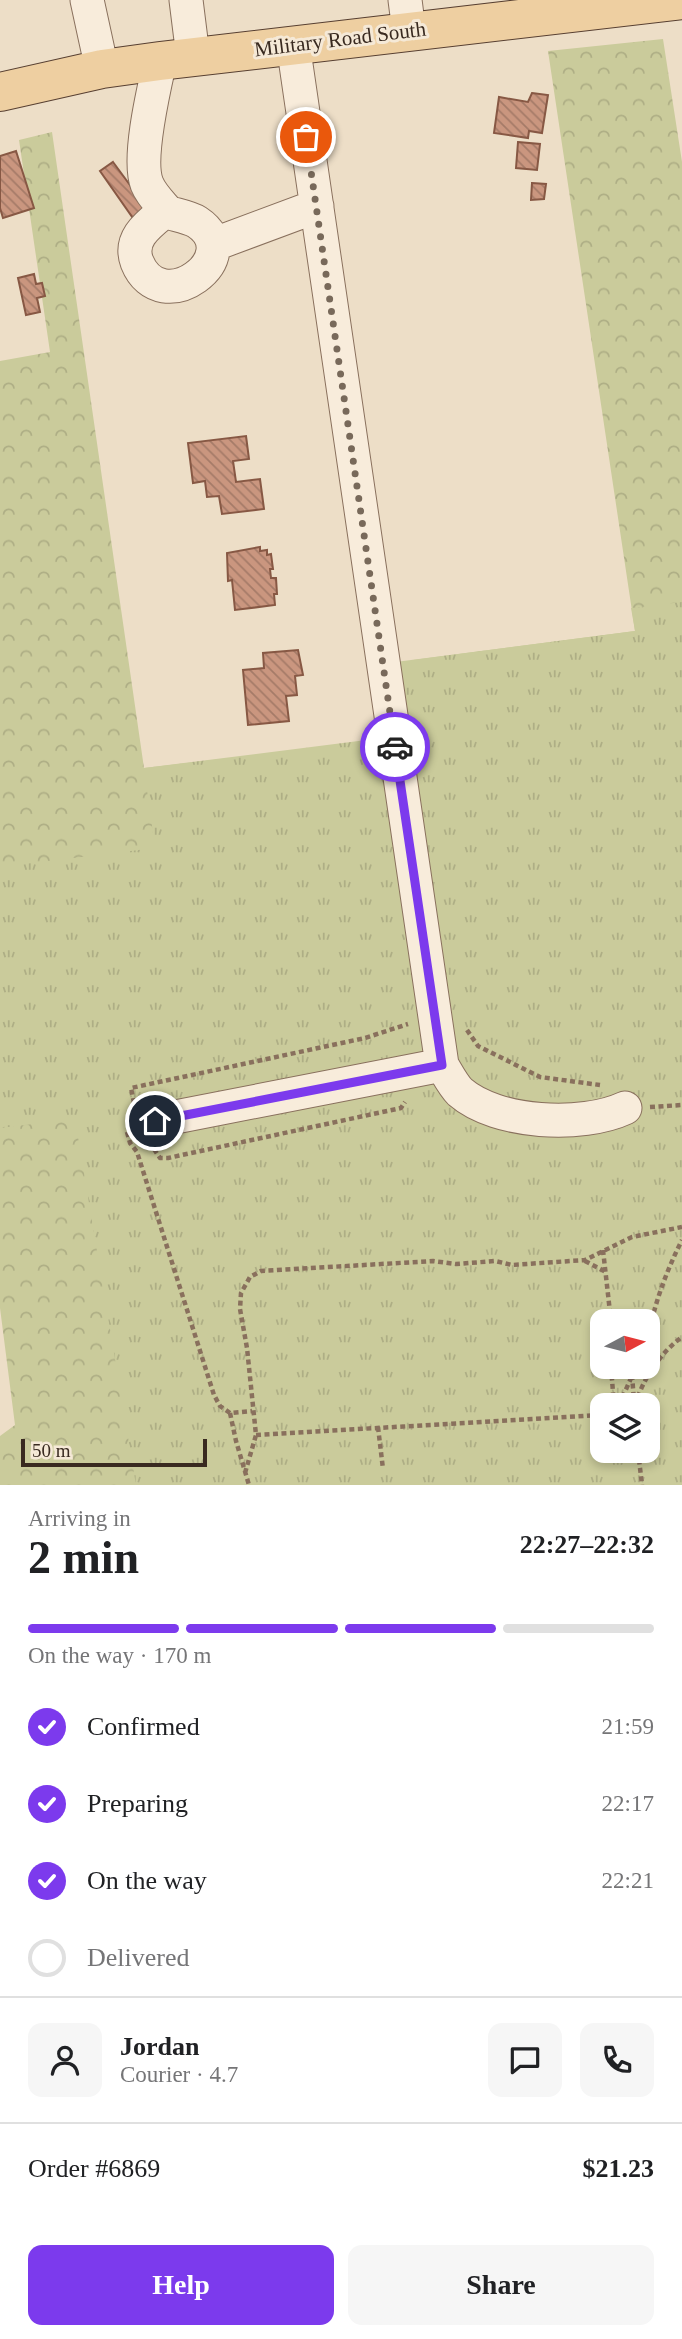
<!DOCTYPE html>
<html lang="en">
<head>
<meta charset="utf-8">
<style>
	body { margin:0; font-family:"Times New Roman",serif; background:#f6f6f6; color:#202124; height:100vh; display:flex; flex-direction:column; font-size:26px; white-space:nowrap }
	* { box-sizing:border-box; margin:0 }
	p { font-size:23px; color:#757577 }
	.icon { flex:none; width:38px; height:38px; fill:none; stroke:currentColor; stroke-width:2; stroke-linecap:round; stroke-linejoin:round }
	.map { position:relative; height:1485px; overflow:hidden }
	.drawer { display:flex; flex-direction:column; background:#fff; flex:1 }
	.drawer>* { flex:none }
	.needle { width:46px; rotate:83deg }
	.tools { position:absolute; left:590px; top:1309px; display:grid; gap:14px }
	.tools a { display:grid; place-items:center; width:70px; height:70px; border-radius:14px; background:#fff; box-shadow:0 4px 10px #0003; font-size:35px }
	.scale { position:absolute; left:21px; bottom:18px; width:186px; box-sizing:border-box; padding-left:7px; border:4px solid #392a20; border-top:0; font-size:19px; line-height:24px; white-space:nowrap; color:#392a20; -webkit-text-stroke:5px #f5e9d7; paint-order:stroke }
	.pin { position:absolute; display:grid; place-items:center; width:60px; height:60px; color:#fff; margin:-30px; border:4px solid #fff; border-radius:50%; box-shadow:0 2px 7px #0007 }
	.courier { position:absolute; display:grid; place-items:center; width:70px; height:70px; margin:-35px; border:5px solid #7c3aed; border-radius:50%; background:#fff; color:#222; box-shadow:0 2px 9px #0007 }
	.summary em { font-style:normal; font-weight:600 }
	.summary div { display:flex; flex-direction:column-reverse }
	.summary { display:flex; align-items:center; justify-content:space-between; height:119px; padding:0 28px }
	h1 { font-size:46px; font-weight:600; line-height:52px }
	.bar { display:grid; grid-template-columns:repeat(4,1fr); gap:10px 7px; align-content:center; height:84px; padding:0 28px }
	.bar i { height:9px; border-radius:5px; background:#e0e0e0 }
	.bar .selected { background:#7c3aed }
	.bar p { grid-column:span 4 }
	.line { display:flex; align-items:center; gap:18px; padding:0 28px; border-top:2px solid #e0e0e0 }
	.line div { flex:1 }
	.round { display:grid; place-items:center; flex:none; width:74px; height:74px; border-radius:14px; background:#f6f6f6 }
	ol { padding:0 28px; list-style:none }
	li { display:flex; align-items:center; gap:21px; height:77px }
	li p { margin-inline-start:auto }
	li .icon { padding:7px; border-radius:50%; background:#7c3aed; color:#fff; stroke-width:4 }
	li:last-child { color:#757577 }
	li i { width:38px; height:38px; border:4px solid #e0e0e0; border-radius:50% }
	.button { display:flex; gap:14px; margin-top:auto; padding:14px 28px }
	.button a { flex:1; height:80px; border-radius:14px; background:#7c3aed; color:#fff; font-size:28px; font-weight:600; line-height:80px; text-align:center }
	.button a+a { background:#f6f6f6; color:#202124 }
	.map>svg:first-child { display:block }
	.forest { fill:url(#forest-crowns) }
	.park { fill:url(#park-tufts); fill-rule:evenodd }
	.building { fill:url(#building-back-hatch); stroke:#875844; stroke-width:2 }
	.lines { fill:none; stroke-linecap:round; stroke-linejoin:round }
	.minor-casing { stroke:#89705d; stroke-width:35 }
	.major-casing { stroke:#573f31; stroke-width:40 }
	.path { stroke:#89705d; stroke-width:4.5; stroke-dasharray:5 3.5; stroke-linecap:butt }
	.minor { stroke:#f8ecdb; stroke-width:33 }
	.major { stroke:#eecfa1; stroke-width:38 }
	.done { stroke:#78695a; stroke-width:7; stroke-dasharray:0 12.6 }
	.route { stroke:#7c3aed; stroke-width:9 }
	.labels { text-anchor:middle; dominant-baseline:central; stroke-width:6; stroke-linejoin:round; paint-order:stroke }
	.street-label { font-size:21px; fill:#392a20; stroke:#f5e9d7 }
</style>
</head>
<body>
<div class="map">
<svg width="682" height="1485" viewBox="0 0 682 1485">
	<defs>
		<pattern id="forest-crowns" width="20" height="18" patternUnits="userSpaceOnUse" patternTransform="scale(1.75)"><rect width="20" height="18" fill="#cacb9b"/><path d="M2 6a3 3 0 1 1 6 0M12 15a3 3 0 1 1 6 0" fill="none" stroke="#aeae85"/></pattern>
		<pattern id="park-tufts" width="24" height="20" patternUnits="userSpaceOnUse" patternTransform="scale(1.75)"><rect width="24" height="20" fill="#cacb9b"/><path d="M3 7l-1-3M5 7V3M7 7l1-3M15 17l-1-3M17 17v-4M19 17l1-3" fill="none" stroke="#aeae85"/></pattern>
		<pattern id="building-back-hatch" width="6" height="6" patternUnits="userSpaceOnUse" patternTransform="scale(1.75)"><rect width="6" height="6" fill="#ca967f"/><path d="M-1 5l2 2M0 0l6 6M5-1l2 2" fill="none" stroke="#a57b68"/></pattern>
	</defs>
	<rect width="100%" height="100%" fill="#eddec7"/>
	<!-- forest -->
	<path class="forest" d="M 663,39 L 682,162 L 682,1095 L 245,1485 L 0,1485 L 0,1436 L 15,1425 L 0,1308 L 0,361 L 50,352 L 19,140 L 52,132 L 144,768 L 394,739 L 413,660 L 635,631 L 548,51 Z"/>
	<!-- park -->
	<path class="park" d="M 682,602 L 682,1485 L 136,1485 L 75,1119 L 0,1128 L 0,867 L 155,848 L 144,768 L 390,737 L 380,664 L 635,631 L 631,608 ZM 602,1321 L 648,1321 L 648,1367 L 602,1367 ZM 602,1405 L 648,1405 L 648,1451 L 602,1451 Z"/>
	<!-- building -->
	<path class="building" d="M 532,93 L 548,95 L 542,133 L 529,131 L 528,138 L 494,133 L 499,97 L 528,102 Z
		M 518,142 L 540,144 L 537,170 L 516,168 Z
		M 16,151 L 34,208 L 3,218 L 0,208 L 0,156 Z
		M 113,162 L 149,211 L 135,221 L 100,171 Z
		M 532,183 L 546,184 L 544,199 L 531,200 Z
		M 34,274 L 36,284 L 42,283 L 45,296 L 37,298 L 40,312 L 26,315 L 18,278 Z
		M 246,436 L 249,459 L 233,461 L 236,482 L 260,479 L 264,509 L 222,514 L 219,496 L 207,497 L 205,481 L 193,483 L 188,443 Z
		M 260,547 L 260,551 L 267,550 L 267,555 L 271,554 L 273,569 L 270,569 L 271,578 L 276,578 L 277,594 L 274,594 L 275,605 L 235,610 L 232,580 L 228,581 L 227,553 Z
		M 298,650 L 303,675 L 295,676 L 297,695 L 286,696 L 289,721 L 248,725 L 243,670 L 264,668 L 263,653 Z"/>
	<g class="lines">
		<defs>
			<path id="minor" d="M 87,0 L 102,69
				M 186,0 L 193,56
				M 405,0 L 409,31
				M 293,44 L 442,1065
				M 160,61 C 154,88 137,159 147,184 C 151,194 159,202 166,210 L 167,212 C 176,215 189,217 197,222 C 249,256 161,322 137,262 C 128,238 149,224 166,210
				M 215,244 L 317,206
				M 155,1121 L 442,1065 C 447,1073 453,1085 460,1092 C 497,1124 582,1128 625,1108"/>
			<path id="major" d="M 0,92 L 102,69 L 160,61 L 682,0"/>
		</defs>
		<!-- minor casing -->
		<use href="#minor" class="minor-casing"/>
		<!-- major casing -->
		<use href="#major" class="major-casing"/>
		<!-- path -->
		<path class="path" d="M 467,1030 L 478,1046 L 540,1077 L 600,1085
			M 134,1103 L 131,1088 L 365,1038 L 408,1024
			M 650,1107 L 682,1105
			M 127,1132 L 130,1143 L 137,1152 L 214,1395 L 220,1406 L 230,1413 L 252,1411
			M 154,1149 L 160,1158 L 168,1158 L 401,1108 L 405,1102
			M 603,1250 L 611,1321
			M 585,1261 L 606,1272
			M 648,1337 C 655,1302 666,1272 682,1240
			M 611,1367 L 614,1405
			M 632,1375 L 634,1401
			M 619,1405 L 636,1367
			M 635,1405 C 643,1379 660,1353 682,1337
			M 230,1413 L 236,1441 L 249,1485
			M 378,1427 L 383,1469
			M 256,1435 L 602,1415
			M 638,1451 L 642,1485
			M 245,1473 L 256,1435 L 247,1348 L 240,1309 L 241,1293 L 250,1277 L 261,1271 L 433,1261 L 456,1264 L 495,1261 L 512,1265 L 585,1260 L 632,1237 L 682,1227"/>
		<!-- minor -->
		<use href="#minor" class="minor"/>
		<!-- major -->
		<use href="#major" class="major"/>
	</g>
	<g class="lines">
		<!-- done -->
		<path class="done" d="M 306,137 L 395,747"/>
		<!-- route -->
		<path class="route" d="M 155,1121 L 442,1065 L 395,747"/>
	</g>
	<g class="labels">
		<!-- street labels -->
		<g class="street-label">
			<text transform="translate(340 39) rotate(-7)">Military Road South</text>
		</g>
	</g>
</svg>
<div class="tools">
<a><svg class="needle" viewBox="-14 -14 28 28"><path d="M0-13l5 13h-10z" fill="#e53935"/><path d="M0 13l5-13h-10z" fill="#757577"/></svg></a>
<a><svg class="icon" aria-label="layers" viewBox="0 0 24 24"><path d="M12 4l9 5-9 5-9-5zM3 14l9 5 9-5"/></svg></a>
</div>
<div class="scale">50 m</div>
<div class="pin" style="left:306px;top:137px;background:#ea580c"><svg class="icon" aria-label="bag" viewBox="0 0 24 24"><path d="M5 8h14l-1 12H6zM9 8a3 3 0 0 1 6 0"/></svg></div>
<div class="pin" style="left:155px;top:1121px;background:#1f2937"><svg class="icon" aria-label="home" viewBox="0 0 24 24"><path d="M3 11l9-7 9 7M6 9v11h12V9"/></svg></div>
<div class="courier" style="left:395px;top:747px"><svg class="icon" aria-label="car" viewBox="0 0 24 24"><path d="M5 17H2v-5l4-1 3-4h7l3 4 3 1v5h-3M9 17h6M6 11h13"/><circle cx="7" cy="17" r="2"/><circle cx="17" cy="17" r="2"/></svg></div>
</div>
<section class="drawer">
<div class="summary"><div><h1>2 min</h1><p>Arriving in</p></div><em>22:27–22:32</em></div>
<div class="bar"><i class="selected"></i><i class="selected"></i><i class="selected"></i><i></i><p>On the way · 170 m</p></div>
<ol>
<li><svg class="icon" aria-label="check" viewBox="0 0 24 24"><path d="M5 12l5 5 9-10"/></svg>Confirmed<p>21:59</p></li>
<li><svg class="icon" aria-label="check" viewBox="0 0 24 24"><path d="M5 12l5 5 9-10"/></svg>Preparing<p>22:17</p></li>
<li><svg class="icon" aria-label="check" viewBox="0 0 24 24"><path d="M5 12l5 5 9-10"/></svg>On the way<p>22:21</p></li>
<li><i></i>Delivered</li>
</ol>
<div class="line" style="height:126px"><a class="round"><svg class="icon" aria-label="person" viewBox="0 0 24 24"><circle cx="12" cy="8" r="4"/><path d="M4 21q1-7 8-7t8 7"/></svg></a><div><b>Jordan</b><p>Courier · 4.7</p></div><a class="round"><svg class="icon" aria-label="chat" viewBox="0 0 24 24"><path d="M4 5h16v11H9l-5 4z"/></svg></a><a class="round"><svg class="icon" aria-label="phone" viewBox="0 0 24 24"><path d="M5 4h4l2 5-3 2q2 4 5 5l2-3 5 2v4C11 20 4 13 5 4z"/></svg></a></div>
<div class="line" style="height:91px"><div>Order #6869</div><b>$21.23</b></div>
<div class="button"><a>Help</a><a>Share</a></div>
</section>
</body>
</html>
